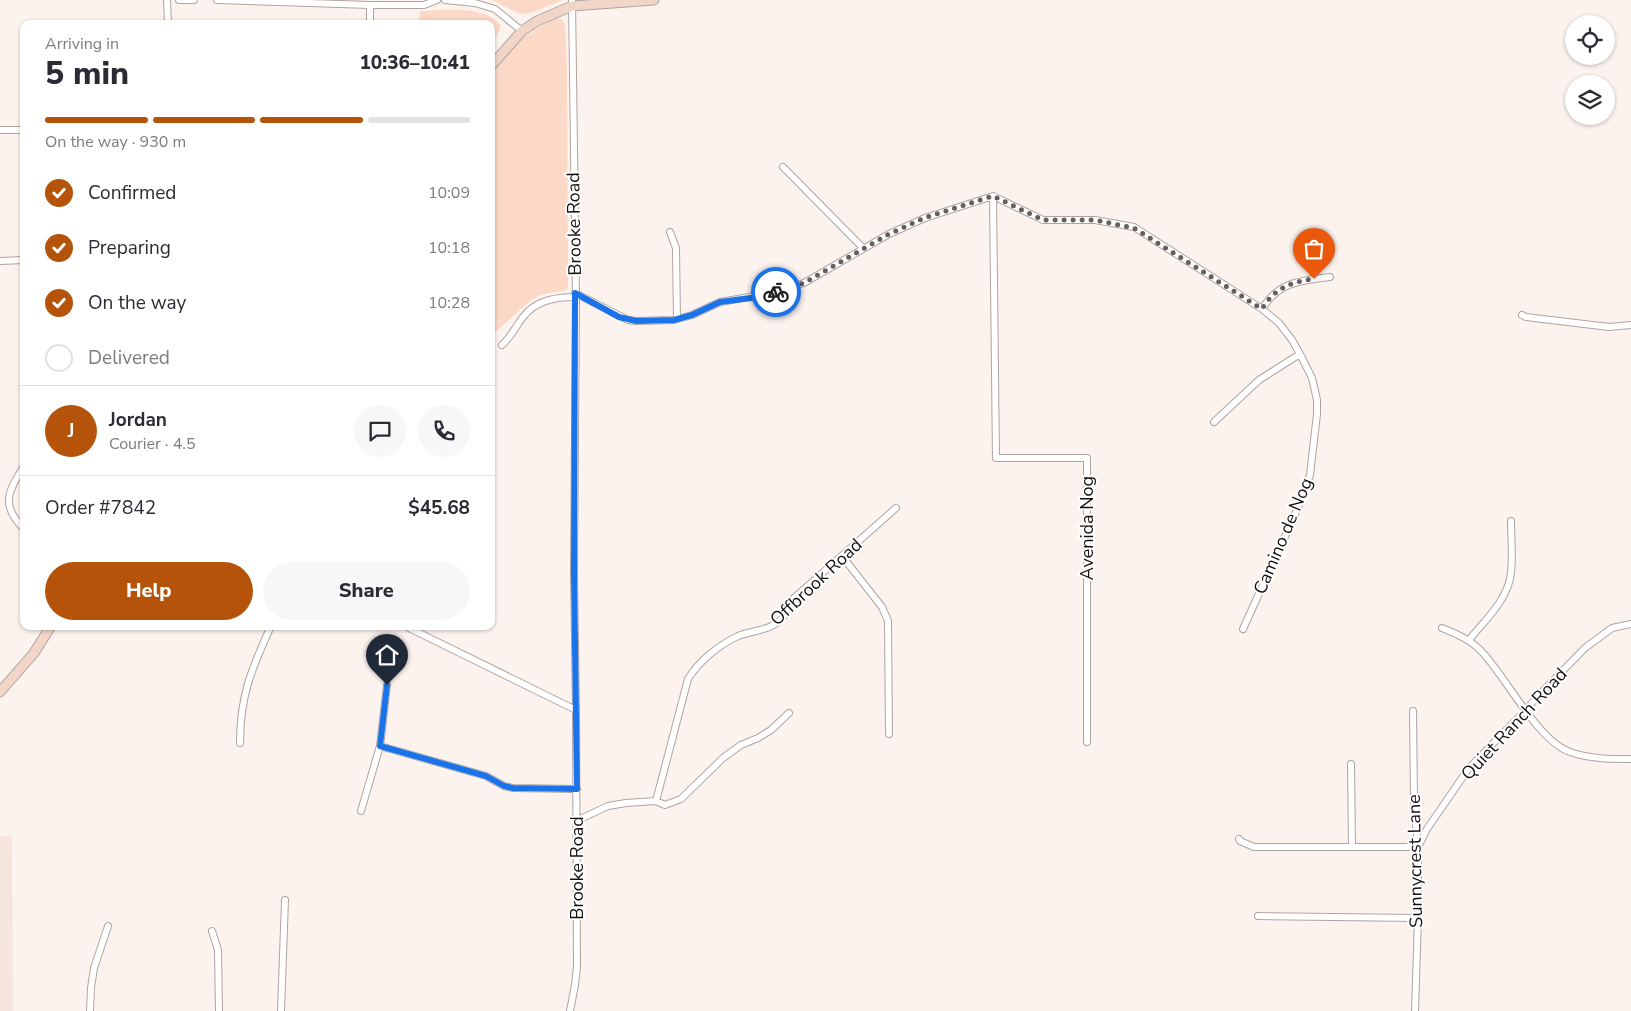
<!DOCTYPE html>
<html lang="en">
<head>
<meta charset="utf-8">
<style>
	body { margin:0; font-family:"Nunito Sans",sans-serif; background:#f7f7f7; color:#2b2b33; height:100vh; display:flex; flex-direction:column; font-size:19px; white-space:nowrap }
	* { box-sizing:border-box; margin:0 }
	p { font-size:16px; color:#7c7c81 }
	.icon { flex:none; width:28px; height:28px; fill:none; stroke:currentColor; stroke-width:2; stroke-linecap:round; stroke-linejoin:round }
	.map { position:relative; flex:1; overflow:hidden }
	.drawer { position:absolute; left:20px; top:20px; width:475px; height:610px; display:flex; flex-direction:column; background:#fff; border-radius:10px; box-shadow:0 1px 4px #0004 }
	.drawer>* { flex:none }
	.controls { position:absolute; left:1565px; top:15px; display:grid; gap:10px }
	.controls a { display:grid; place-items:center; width:50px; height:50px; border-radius:50%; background:#fff; box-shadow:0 1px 4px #0004; font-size:25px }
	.pin { position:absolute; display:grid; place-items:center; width:42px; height:42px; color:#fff; margin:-51px -21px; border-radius:50% 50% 50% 0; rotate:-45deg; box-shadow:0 0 5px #0007 }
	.pin .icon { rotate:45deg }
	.courier { position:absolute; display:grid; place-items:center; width:50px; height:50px; margin:-25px; border:4px solid #1a73e8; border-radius:50%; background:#fff; color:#222; box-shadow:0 1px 6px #0007 }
	.summary em { font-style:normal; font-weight:800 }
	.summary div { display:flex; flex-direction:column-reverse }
	.summary { display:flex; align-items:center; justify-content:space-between; height:85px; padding:0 25px }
	h1 { font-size:32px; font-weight:800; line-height:38px }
	.bar { display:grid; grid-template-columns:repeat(4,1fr); gap:8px 5px; align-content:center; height:60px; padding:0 25px }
	.bar i { height:6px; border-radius:4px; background:#e1e1e2 }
	.bar .selected { background:#b45309 }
	.bar p { grid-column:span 4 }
	.line { display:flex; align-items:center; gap:12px; padding:0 25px; border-top:1px solid #e1e1e2 }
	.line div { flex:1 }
	.round { display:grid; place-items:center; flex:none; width:52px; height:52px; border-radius:26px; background:#f7f7f7 }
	ol { padding:0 25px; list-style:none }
	li { display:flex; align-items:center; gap:15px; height:55px }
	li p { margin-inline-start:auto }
	li .icon { padding:5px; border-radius:50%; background:#b45309; color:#fff; stroke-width:4 }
	li:last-child { color:#7c7c81 }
	li i { width:28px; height:28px; border:2px solid #e1e1e2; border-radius:50% }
	.button { display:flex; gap:10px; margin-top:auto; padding:10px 25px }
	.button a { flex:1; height:58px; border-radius:30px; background:#b45309; color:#fff; font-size:20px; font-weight:800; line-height:58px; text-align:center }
	.button a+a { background:#f7f7f7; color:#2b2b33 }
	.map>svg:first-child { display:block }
	.built { fill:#f5e5dd }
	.green { fill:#fcd8c7 }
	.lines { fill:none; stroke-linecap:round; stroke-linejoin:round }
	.minor-casing { stroke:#aea5a1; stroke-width:8 }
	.secondary-casing { stroke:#aea5a1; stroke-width:11 }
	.minor { stroke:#fff; stroke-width:6 }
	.secondary { stroke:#f1d5c6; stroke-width:9 }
	.done { stroke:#655f5d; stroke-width:5; stroke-dasharray:0 9 }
	.route { stroke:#1a73e8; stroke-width:6 }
	.labels { text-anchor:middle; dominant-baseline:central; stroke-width:4; stroke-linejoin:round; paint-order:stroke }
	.street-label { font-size:18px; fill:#13100f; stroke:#fff }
</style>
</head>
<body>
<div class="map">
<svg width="1631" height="1011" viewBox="0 0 1631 1011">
	<rect width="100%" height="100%" fill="#fcf3ef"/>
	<!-- built -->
	<path class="built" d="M 0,836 L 12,836 L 13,1011 L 0,1011 Z"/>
	<!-- green -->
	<path class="green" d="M 492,0 L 563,0 L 531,13 L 520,14 Z
		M 420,11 C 443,10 483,5 500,24 L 500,29 L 491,46 L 491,24 L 419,24 Z
		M 557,18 L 563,20 L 565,26 L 567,66 L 568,287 L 566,290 L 540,295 L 530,301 L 491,336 L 491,68 C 511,47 530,30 557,18 Z"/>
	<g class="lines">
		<defs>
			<path id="minor" d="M 167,0 L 168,24
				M 179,0 L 194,0
				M 217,0 L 370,5 L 424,5 L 437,0
				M 445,0 L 475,3 L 495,9 L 522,31
				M 370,5 L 370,24
				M 0,130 L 24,130
				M 783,167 L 863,248
				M 993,196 L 996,458 L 1087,458 L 1087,742
				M 670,232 L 676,248 L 677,319
				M 0,261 L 24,260
				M 575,293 L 628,320 L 636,321 L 674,320 L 692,315 L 720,302 L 773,293 L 804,283 L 889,234 L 925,218 L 993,196 L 1043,220 L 1095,220 L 1134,227 L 1262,309 L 1279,323 L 1292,340 L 1300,354 L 1312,378 L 1317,400 L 1317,414 L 1310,475 L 1296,512 L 1243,629
				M 1262,309 C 1279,281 1301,281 1330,277
				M 1522,315 L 1526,317 L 1609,327 L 1631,325
				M 502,345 C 511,337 516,326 523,317 C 536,300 556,297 576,297
				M 1214,422 L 1259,380 L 1300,354
				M 24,466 C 8,492 0,505 24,529
				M 842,556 L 882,607 L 888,621 L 889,734
				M 405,626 L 576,710
				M 1442,628 C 1457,634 1471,640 1482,652 C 1506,677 1538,741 1570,752 C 1590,759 1610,759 1631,759
				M 1469,640 C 1485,620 1509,599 1511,572 C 1513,555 1511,538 1511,521
				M 1413,711 L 1414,802 L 1418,847 L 1418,918 L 1415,1011
				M 240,743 C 240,695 252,668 271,626
				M 380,746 L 486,776 L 504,786 L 513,788 L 577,789
				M 1351,764 L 1352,847
				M 656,801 L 688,679 C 699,661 719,645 738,636 C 753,630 773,631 784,616 C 787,611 790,604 793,599 L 896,508
				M 361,811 L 380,746 L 387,685
				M 576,821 L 608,806 L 626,803 L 656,801 L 665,805 L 681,799 L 723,758 L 741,745 L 758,738 L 771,730 L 789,713
				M 1239,839 L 1240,841 L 1254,847 L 1418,847 L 1427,829 L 1469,768 L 1526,710 L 1536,698 L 1585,648 L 1612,628 L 1631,624
				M 1258,916 L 1418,918
				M 212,931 L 218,950 L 219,1011
				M 90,1011 L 91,988 L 94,968 L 108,926
				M 281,1011 L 285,900
				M 570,1011 L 575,985 L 577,966 L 576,710 L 574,573 L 576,297 L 572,0"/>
			<path id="secondary" d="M 491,66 L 522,31 L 537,21 L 572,6 L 654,0
				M 0,692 L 34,653 L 51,626"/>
		</defs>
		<!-- minor casing -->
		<use href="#minor" class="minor-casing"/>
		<!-- secondary casing -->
		<use href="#secondary" class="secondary-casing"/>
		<!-- minor -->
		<use href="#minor" class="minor"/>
		<!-- secondary -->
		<use href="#secondary" class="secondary"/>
	</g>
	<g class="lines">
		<!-- done -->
		<path class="done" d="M 776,292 L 804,283 L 889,234 L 924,218 L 993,196 L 1043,220 L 1095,220 L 1134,228 L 1262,309 C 1275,288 1290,282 1314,279"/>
		<!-- route -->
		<path class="route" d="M 387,685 L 380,746 L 486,776 L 504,786 L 513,788 L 577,789 L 574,573 L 575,293 L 619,317 L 636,321 L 674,320 L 692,315 L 720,302 L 758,297 L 776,292"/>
	</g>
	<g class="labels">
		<!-- street labels -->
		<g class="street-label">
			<text transform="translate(574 224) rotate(-91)">Brooke Road</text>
			<text transform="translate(1087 528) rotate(-90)">Avenida Nog</text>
			<text transform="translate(1283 536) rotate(-67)">Camino de Nog</text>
			<text transform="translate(816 582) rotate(-43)">Offbrook Road</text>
			<text transform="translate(1514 724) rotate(-47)">Quiet Ranch Road</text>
			<text transform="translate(1415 861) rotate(-91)">Sunnycrest Lane</text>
			<text transform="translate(577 868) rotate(-90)">Brooke Road</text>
		</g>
	</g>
</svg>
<div class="controls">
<a><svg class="icon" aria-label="locate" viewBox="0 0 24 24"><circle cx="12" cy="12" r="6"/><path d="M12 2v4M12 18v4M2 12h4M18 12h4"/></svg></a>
<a><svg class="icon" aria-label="layers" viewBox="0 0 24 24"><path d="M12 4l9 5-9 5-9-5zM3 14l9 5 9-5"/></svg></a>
</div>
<div class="pin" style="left:1314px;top:279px;background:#ea580c"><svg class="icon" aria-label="bag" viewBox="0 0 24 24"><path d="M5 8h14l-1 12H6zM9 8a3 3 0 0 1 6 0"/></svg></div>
<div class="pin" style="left:387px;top:685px;background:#1f2937"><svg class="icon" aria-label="home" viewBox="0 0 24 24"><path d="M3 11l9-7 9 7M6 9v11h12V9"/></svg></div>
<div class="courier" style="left:776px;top:292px"><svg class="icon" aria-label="bike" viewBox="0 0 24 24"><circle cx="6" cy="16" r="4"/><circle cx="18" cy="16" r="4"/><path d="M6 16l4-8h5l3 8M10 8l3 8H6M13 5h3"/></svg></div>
<section class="drawer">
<div class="summary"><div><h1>5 min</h1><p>Arriving in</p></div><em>10:36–10:41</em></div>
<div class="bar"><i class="selected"></i><i class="selected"></i><i class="selected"></i><i></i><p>On the way · 930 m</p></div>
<ol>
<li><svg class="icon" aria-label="check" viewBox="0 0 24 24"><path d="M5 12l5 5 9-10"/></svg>Confirmed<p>10:09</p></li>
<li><svg class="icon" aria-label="check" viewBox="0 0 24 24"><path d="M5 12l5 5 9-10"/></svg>Preparing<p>10:18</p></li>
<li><svg class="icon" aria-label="check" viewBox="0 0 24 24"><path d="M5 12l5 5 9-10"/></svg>On the way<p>10:28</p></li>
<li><i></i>Delivered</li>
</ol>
<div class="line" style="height:90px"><b class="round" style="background:#b45309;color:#fff">J</b><div><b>Jordan</b><p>Courier · 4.5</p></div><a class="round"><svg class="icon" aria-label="chat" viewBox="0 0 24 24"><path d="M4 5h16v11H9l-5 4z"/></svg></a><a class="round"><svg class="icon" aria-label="phone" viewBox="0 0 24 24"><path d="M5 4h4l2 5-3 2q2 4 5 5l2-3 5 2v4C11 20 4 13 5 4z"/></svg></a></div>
<div class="line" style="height:65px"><div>Order #7842</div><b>$45.68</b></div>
<div class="button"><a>Help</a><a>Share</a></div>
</section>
</div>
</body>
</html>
